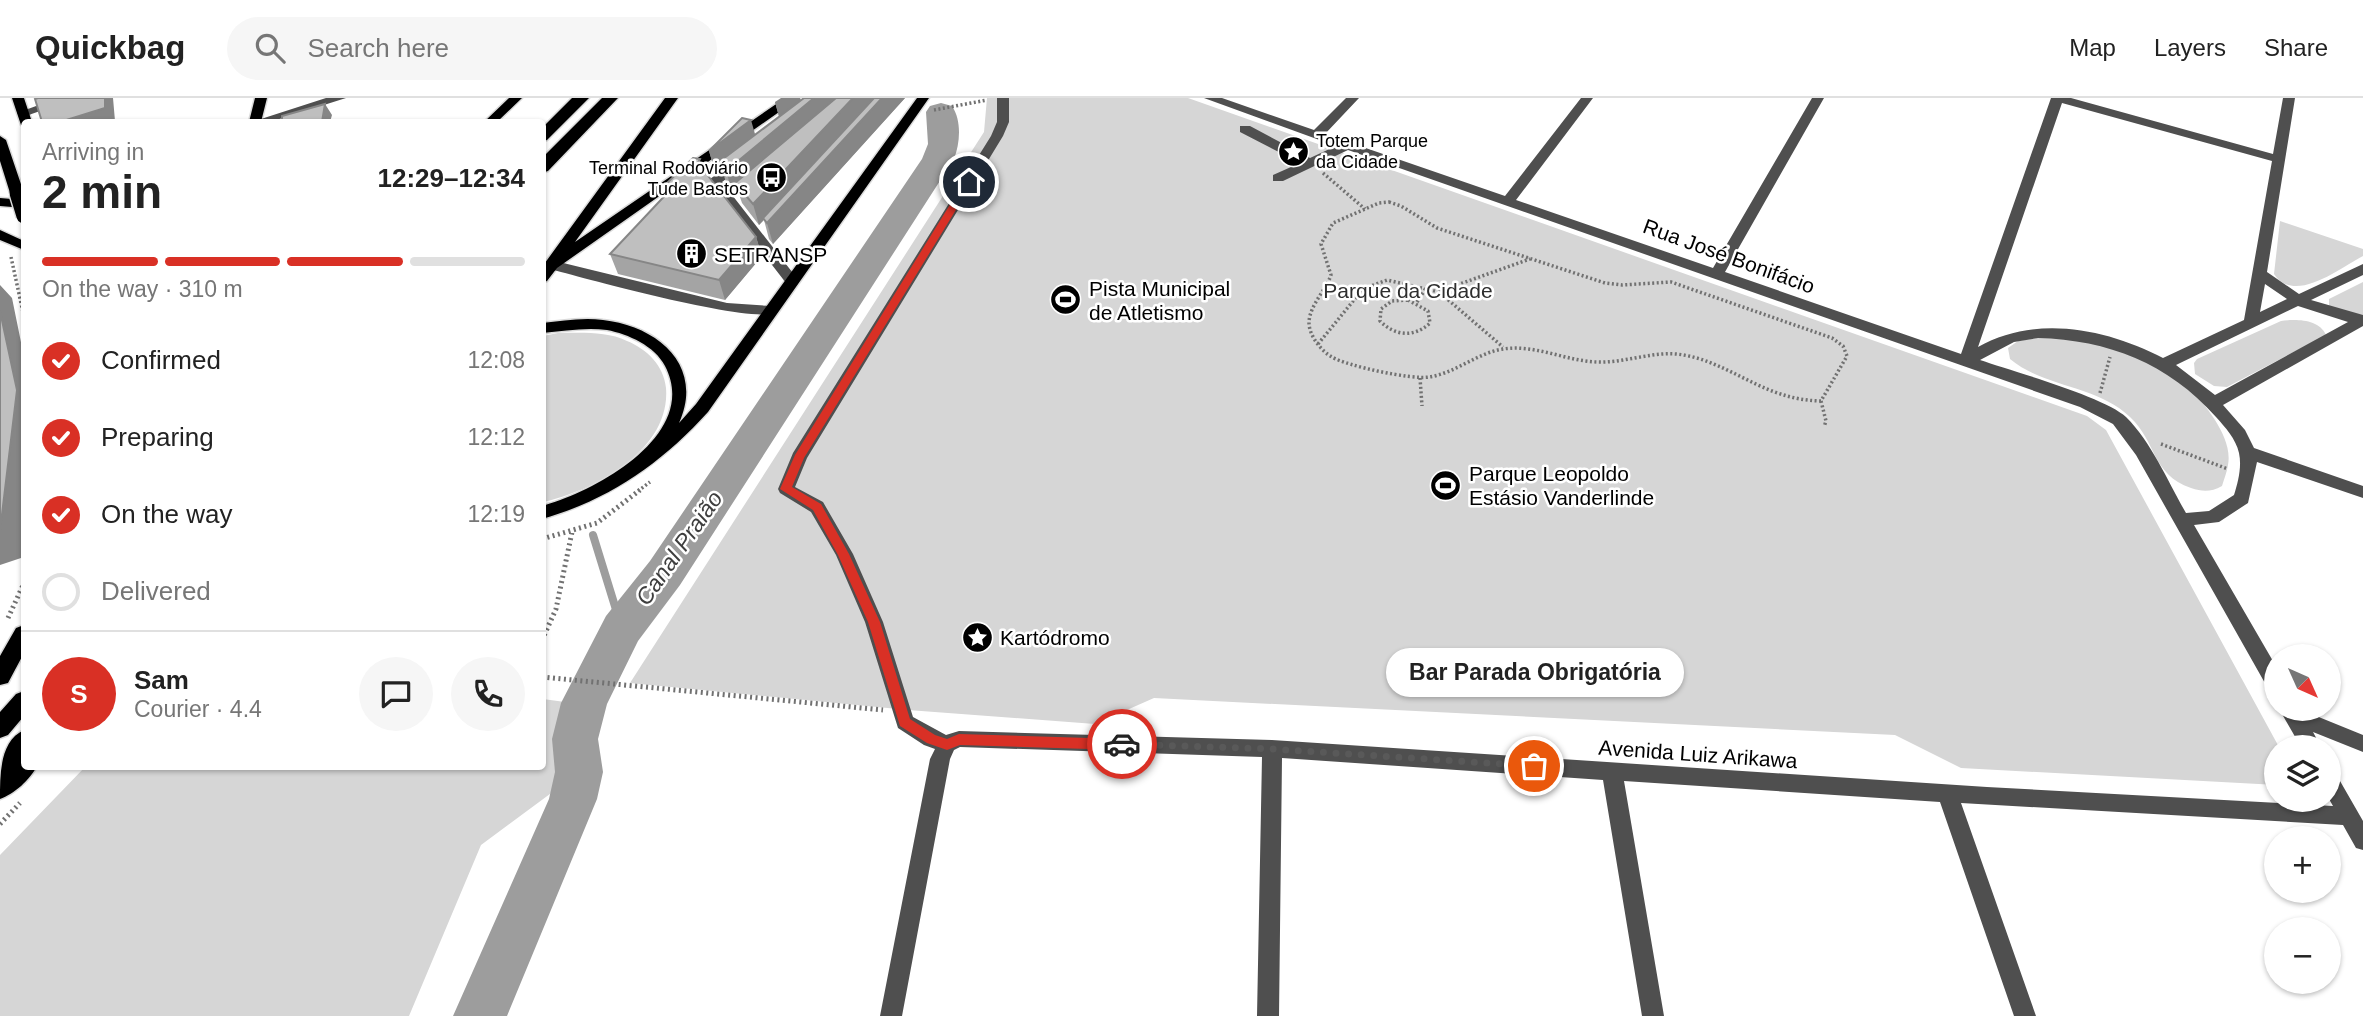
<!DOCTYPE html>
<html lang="en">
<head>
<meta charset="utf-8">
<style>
	body { margin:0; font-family:Arial,sans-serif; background:#f6f6f6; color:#222; height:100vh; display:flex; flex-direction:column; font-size:26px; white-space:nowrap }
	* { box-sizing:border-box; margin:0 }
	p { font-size:23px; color:#767676 }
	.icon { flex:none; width:38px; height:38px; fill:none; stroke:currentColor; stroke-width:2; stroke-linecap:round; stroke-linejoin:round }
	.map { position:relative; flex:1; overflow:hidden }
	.drawer { position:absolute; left:21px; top:21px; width:525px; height:651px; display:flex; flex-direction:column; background:#fff; border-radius:7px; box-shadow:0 2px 5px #0004 }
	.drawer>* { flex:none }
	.needle { width:46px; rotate:135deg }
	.fabs { position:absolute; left:2264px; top:546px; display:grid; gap:14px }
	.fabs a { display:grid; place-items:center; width:77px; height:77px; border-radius:50%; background:#fff; box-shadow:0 2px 5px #0004; font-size:35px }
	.pin { position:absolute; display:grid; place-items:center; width:60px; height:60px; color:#fff; margin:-30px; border:4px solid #fff; border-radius:50%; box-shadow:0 2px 7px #0007 }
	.courier { position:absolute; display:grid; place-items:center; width:70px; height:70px; margin:-35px; border:5px solid #d93025; border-radius:50%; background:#fff; color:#222; box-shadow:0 2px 9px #0007 }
	.bubble { position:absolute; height:49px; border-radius:24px; background:#fff; box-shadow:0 2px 5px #0004; font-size:23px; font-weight:600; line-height:49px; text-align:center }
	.head em { font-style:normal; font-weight:600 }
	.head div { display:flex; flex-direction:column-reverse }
	.head { display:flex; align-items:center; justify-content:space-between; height:119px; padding:0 21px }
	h1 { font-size:46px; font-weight:600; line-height:52px }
	.bar { display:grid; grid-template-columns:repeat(4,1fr); gap:10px 7px; align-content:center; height:84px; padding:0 21px }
	.bar i { height:9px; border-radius:5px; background:#e0e0e0 }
	.bar .on { background:#d93025 }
	.bar p { grid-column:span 4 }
	.line { display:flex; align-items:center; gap:18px; padding:0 21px; border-top:2px solid #e0e0e0 }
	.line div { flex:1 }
	.round { display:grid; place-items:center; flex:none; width:74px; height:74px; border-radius:37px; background:#f6f6f6 }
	ol { padding:0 21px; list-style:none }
	li { display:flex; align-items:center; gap:21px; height:77px }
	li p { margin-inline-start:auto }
	li .icon { padding:7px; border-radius:50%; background:#d93025; color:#fff; stroke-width:4 }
	li:last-child { color:#767676 }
	li i { width:38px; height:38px; border:4px solid #e0e0e0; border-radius:50% }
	header { display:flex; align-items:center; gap:42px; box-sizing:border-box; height:98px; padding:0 35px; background:#fff; border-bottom:2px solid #e0e0e0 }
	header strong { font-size:33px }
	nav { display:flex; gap:38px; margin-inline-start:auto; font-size:24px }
	.search { width:490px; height:63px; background:#f6f6f6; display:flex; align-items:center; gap:18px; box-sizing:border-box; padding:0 24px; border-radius:38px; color:#767676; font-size:26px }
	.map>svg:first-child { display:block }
	.green { fill:#d6d6d6 }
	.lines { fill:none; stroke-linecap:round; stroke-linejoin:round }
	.stream { stroke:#9d9d9d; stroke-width:8 }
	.river { fill:#9d9d9d; fill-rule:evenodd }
	.major-casing { stroke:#dbdbdb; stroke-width:3 }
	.highway-casing { stroke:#dbdbdb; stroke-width:3 }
	.path-far1 { stroke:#717171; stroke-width:3.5; stroke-dasharray:2 2.5; stroke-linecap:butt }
	.path { stroke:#717171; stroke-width:5; stroke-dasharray:2 3.5; stroke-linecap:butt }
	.minor { fill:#4f4f4f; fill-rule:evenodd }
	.major { fill:#000; fill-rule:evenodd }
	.highway { fill:#000; fill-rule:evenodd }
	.major-bridge-casing { stroke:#dbdbdb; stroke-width:18; stroke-linecap:butt }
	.major-bridge { stroke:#000; stroke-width:15 }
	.wall { fill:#a4a4a4 }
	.shaded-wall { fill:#868686 }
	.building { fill:#bfbfbf; stroke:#868686; stroke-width:2 }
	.route { fill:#d93025 }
	.done { stroke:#595959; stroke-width:7; stroke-dasharray:0 12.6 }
	.labels { text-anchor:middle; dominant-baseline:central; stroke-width:5; stroke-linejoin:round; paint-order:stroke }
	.far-poi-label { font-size:18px; fill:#000; stroke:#fff; text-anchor:start }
	.poi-label { font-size:21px; fill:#000; stroke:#fff; text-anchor:start }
	.street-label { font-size:21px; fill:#000; stroke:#fff }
	.park-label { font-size:21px; fill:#2d2d2d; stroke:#fff }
	.water-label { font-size:23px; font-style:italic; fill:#3e3e3e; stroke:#fff }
</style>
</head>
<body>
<header>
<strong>Quickbag</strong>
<div class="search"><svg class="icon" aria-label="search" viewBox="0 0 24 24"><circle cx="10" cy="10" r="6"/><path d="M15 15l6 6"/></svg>Search here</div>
<nav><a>Map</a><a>Layers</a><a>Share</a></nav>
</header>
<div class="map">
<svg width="2363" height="918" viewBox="0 0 2363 918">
	<rect width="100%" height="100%" fill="#fff"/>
	<!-- green -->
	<path class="green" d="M 987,0 L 1188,0 L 2087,318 L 2106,332 L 2279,649 L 2277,649 L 2277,687 L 1961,670 L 1895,637 L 1154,600 L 1095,626 L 908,612 L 630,585 L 984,34 Z
		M 2280,123 L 2363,151 L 2363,158 C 2340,170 2294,207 2274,176 Z
		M 2363,184 L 2363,221 L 2329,208 L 2329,201 Z
		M 2281,223 C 2296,221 2319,221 2326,237 L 2227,289 L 2214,288 L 2195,276 L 2194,265 L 2197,261 Z
		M 558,235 C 581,235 606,233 627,243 C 647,251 664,268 666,290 C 671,352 594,393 543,404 L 543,238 Z
		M 2043,239 C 2105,242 2181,265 2215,322 C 2223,335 2231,351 2228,367 C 2227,374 2224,381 2222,388 C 2211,394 2203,394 2191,390 C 2151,376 2157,344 2130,319 C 2097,287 2045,290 2010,261 L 2008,250 L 2018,243 Z
		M 543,601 L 565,604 L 554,693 L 481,747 L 409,918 L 0,918 L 0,757 L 85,669 L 542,668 Z"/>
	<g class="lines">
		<!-- stream -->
		<path class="stream" d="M 593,437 L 622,531"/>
		<!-- river -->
		<path class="river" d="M 941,5 L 952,8 C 962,23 960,45 954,61 L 680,487 L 638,543 L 607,606 L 598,641 L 603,674 L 597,701 L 507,918 L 453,918 L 549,701 L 555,674 L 552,641 L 561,605 L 606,518 L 650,463 L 922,61 L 928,46 L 926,14 L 930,8 Z"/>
		<defs>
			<path id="major" d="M 12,0 L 24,0 L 32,24 L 21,27 Z
				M 255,0 L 267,0 L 261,24 L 249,24 Z
				M 509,0 L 522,0 L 497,24 L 484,24 Z
				M 665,0 L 678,0 L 575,144 L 785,0 L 799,0 L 557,170 L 547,183 L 542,185 L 542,169 Z
				M 917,0 L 929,0 L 708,314 C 662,365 609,402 542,421 L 542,408 C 594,394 701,337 665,268 C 655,248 628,236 607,232 C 586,229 564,233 542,235 L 542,225 C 562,223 583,219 603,222 C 657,228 705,267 679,325 L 696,306 Z
				M 0,38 L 6,42 L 24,95 L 22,98 L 17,99 L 10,95 L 0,63 Z
				M 0,100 L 24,102 L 24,110 L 0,108 Z
				M 0,132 L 24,143 L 24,152 L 0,142 Z"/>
			<path id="highway" d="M 572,0 L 589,0 L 547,42 L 542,44 L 542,30 Z
				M 602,0 L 618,0 L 548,73 L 542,75 L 542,60 Z
				M 24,527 L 24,555 L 8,585 L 0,587 L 0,558 L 16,530 Z
				M 24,593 L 24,618 L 8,637 L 0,640 L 0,614 L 16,596 Z
				M 24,632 L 24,668 L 37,668 C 30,682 14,696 0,701 C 0,675 0,643 24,632 Z"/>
		</defs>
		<!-- major casing -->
		<use href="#major" class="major-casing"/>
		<!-- highway casing -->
		<use href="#highway" class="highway-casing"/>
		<!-- path-far1 -->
		<path class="path-far1" d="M 934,12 L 987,2
			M 1323,75 L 1365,111
			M 1389,104 L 1401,108 L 1437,130 L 1605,185 L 1622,187 L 1671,184 L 1832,240 L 1843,248 L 1847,258 L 1821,303 C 1761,302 1728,261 1676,256 C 1650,254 1624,265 1597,264 C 1566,263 1535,246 1503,251 C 1477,255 1456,275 1429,279 C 1412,282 1347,268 1332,259 C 1321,253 1309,237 1309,225 C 1309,208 1326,192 1331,177 L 1321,146 L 1333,125 L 1379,105 Z
			M 11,159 L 24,219
			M 1440,193 L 1530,161
			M 1408,202 L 1428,213 L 1430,225 C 1414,240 1395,238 1380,223 L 1381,211 L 1392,203 Z
			M 1417,204 L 1426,190
			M 1318,246 L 1363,191 L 1387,182 L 1439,194 L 1503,249
			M 1420,280 L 1422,308
			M 2100,295 L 2110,259
			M 1821,303 L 1826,323 L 1824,329
			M 2161,346 L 2228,371
			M 638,393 L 650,384"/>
		<!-- path -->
		<path class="path" d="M 542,441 L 597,425 L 640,392
			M 8,520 L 24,485
			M 542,542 L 556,511 L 572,434
			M 542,579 L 883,612
			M 0,726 L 20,705"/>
		<!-- minor -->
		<path class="minor" d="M 58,0 L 77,0 L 23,19 L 17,15 Z
			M 326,0 L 346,0 L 270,24 L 252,24 Z
			M 997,0 L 1009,0 L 1009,24 L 1003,38 L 807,360 L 795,389 L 823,404 L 853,456 L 883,524 L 913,619 L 946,637 L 959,633 L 1272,642 L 1987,689 L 2333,708 L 2329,701 L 2329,673 L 2336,676 L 2363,723 L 2363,752 L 2356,750 L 2343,727 L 1961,705 L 2036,918 L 2014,918 L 1940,704 L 1624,683 L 1664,918 L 1642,918 L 1603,682 L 1282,660 L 1279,918 L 1257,918 L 1262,659 L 960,649 L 954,652 L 950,661 L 902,918 L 880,918 L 930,661 L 935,651 L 924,647 L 898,630 L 865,524 L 836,457 L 811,414 L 780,395 L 778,391 L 793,355 L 991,38 L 997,24 Z
			M 1204,0 L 1222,0 L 1314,32 L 1346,0 L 1359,0 L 1325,36 L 1505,98 L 1581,0 L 1593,0 L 1516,102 L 1713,170 L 1812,0 L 1824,0 L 1725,174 L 1961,256 L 2051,0 L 2071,0 L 2273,56 L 2283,0 L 2295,0 L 2267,174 L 2299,196 L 2363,166 L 2363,177 L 2311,202 L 2363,217 L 2363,228 L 2223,307 L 2245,332 L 2254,350 L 2363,388 L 2363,400 L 2257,364 L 2248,405 L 2219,424 L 2194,427 L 2277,570 L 2277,596 L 2270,594 L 2136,357 L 2113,326 L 2080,309 L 1348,52 L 1283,83 L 1273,83 L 1273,77 L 1300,65 L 1240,34 L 1240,28 L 1250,28 L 1310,60 L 1336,48 ZM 2062,5 L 2272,63 L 2244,222 L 2163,260 C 2107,231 2036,216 1978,249 ZM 2265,186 L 2287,201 L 2260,214 ZM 2298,208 L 2348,224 L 2215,297 L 2176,267 ZM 2038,240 C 2108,242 2168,265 2216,319 C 2225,329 2236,341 2239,355 C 2242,369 2238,384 2234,397 L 2209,413 L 2186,415 C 2168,384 2152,345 2126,319 C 2105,299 2012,273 1980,262 L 2014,244 Z
			M 742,59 L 747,60 L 747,66 L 722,84 L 796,179 L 798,182 L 796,185 L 786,185 L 707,83 Z
			M 551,162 L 727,205 L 770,208 L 777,213 C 762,230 577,178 546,170 L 544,167 Z
			M 2285,611 L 2299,611 L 2363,637 L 2363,654 L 2313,634 L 2321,649 L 2301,649 L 2282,616 Z"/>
		<!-- major -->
		<use href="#major" class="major"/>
		<!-- highway -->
		<use href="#highway" class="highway"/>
		<defs>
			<path id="major-bridge" d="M 17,95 L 24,118"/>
		</defs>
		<!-- major-bridge casing -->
		<use href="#major-bridge" class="major-bridge-casing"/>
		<!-- major-bridge -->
		<use href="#major-bridge" class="major-bridge"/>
	</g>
	<!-- wall -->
	<path class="wall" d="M 800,0 L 801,3 L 804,0 L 905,0 L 773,146 L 769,141 L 764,122 L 759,127 L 742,105 L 737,90 L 732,93 L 726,84 L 721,69 L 715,73 L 709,53 L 755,37 L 779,19 L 775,4 Z
		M 703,71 L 756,139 L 762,158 L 725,202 L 618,176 L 610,156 L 668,94 L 665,87 Z"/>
	<!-- shaded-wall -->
	<path class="shaded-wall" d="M 105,0 L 113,0 L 115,23 L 110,24 L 60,24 Z
		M 781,0 L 800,0 L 803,8 L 781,25 L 775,4 Z
		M 814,0 L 843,0 L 735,85 L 737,90 L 732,93 L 726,73 Z
		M 853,0 L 876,0 L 759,127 L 753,106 Z
		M 882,0 L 905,0 L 773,146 L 767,125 Z
		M 325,6 L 332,17 L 330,24 L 322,24 Z
		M 751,22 L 757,43 L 719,64 L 721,69 L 715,73 L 709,53 Z
		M 756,139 L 762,158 L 725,202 L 719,182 Z
		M 0,187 L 12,200 L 24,259 L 24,426 L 21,460 L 0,467 Z"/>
	<!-- building -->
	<path class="building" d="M 38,0 L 105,0 L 105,10 L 60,24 L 42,24 L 35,1 Z
		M 804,0 L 814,0 L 726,73 L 719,64 Z
		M 836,0 L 853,0 L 753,106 L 735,85 Z
		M 874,0 L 882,0 L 767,125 L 763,120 Z
		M 325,6 L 322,24 L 282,24 L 282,18 Z
		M 742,20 L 751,22 L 709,53 Z
		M 693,60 L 700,61 L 698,65 L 756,139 L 719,182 L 610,156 L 673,89 L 665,87 Z
		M 0,213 L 17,292 L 0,433 Z"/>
	<!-- route -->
	<path class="route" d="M 969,81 L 973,84 L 804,360 L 792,389 L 821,406 L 849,456 L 880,524 L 910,621 L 935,637 L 947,641 L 959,636 L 1122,641 L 1128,646 L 1122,652 L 960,647 L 947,652 L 927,645 L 900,628 L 868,524 L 838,457 L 813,412 L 780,391 L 795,357 L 964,84 Z"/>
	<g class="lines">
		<!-- done -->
		<path class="done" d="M 1122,646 L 1272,651 L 1534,668"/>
	</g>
	<!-- icons -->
	<defs>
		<symbol id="sight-disc" viewBox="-11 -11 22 22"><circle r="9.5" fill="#000" stroke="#fff"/><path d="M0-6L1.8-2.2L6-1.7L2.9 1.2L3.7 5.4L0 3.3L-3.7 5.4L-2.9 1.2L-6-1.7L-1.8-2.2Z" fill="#fff"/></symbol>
		<symbol id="bus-disc" viewBox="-11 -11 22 22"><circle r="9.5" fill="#000" stroke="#fff"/><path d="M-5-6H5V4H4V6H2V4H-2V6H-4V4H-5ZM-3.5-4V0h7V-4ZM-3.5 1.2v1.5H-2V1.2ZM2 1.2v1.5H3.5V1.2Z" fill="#fff"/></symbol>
		<symbol id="building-disc" viewBox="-11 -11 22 22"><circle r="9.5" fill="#000" stroke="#fff"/><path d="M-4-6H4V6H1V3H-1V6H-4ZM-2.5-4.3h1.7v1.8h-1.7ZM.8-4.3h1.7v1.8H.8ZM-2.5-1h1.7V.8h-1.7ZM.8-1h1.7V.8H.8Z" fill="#fff"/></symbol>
		<symbol id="stadium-disc" viewBox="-11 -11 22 22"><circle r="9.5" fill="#000" stroke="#fff"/><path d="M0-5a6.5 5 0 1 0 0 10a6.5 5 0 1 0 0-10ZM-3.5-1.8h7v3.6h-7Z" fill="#fff"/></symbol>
	</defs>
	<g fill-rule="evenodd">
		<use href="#sight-disc" x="1276" y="36" width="35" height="35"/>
		<use href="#bus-disc" x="754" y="62" width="35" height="35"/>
		<use href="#building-disc" x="674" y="138" width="35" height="35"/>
		<use href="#stadium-disc" x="1048" y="184" width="35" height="35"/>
		<use href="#stadium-disc" x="1428" y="370" width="35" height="35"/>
		<use href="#sight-disc" x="960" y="522" width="35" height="35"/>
	</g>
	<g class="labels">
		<!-- far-poi labels -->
		<g class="far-poi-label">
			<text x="1316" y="43">Totem Parque<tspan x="1316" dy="21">da Cidade</tspan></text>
			<text x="748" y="70" text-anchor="end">Terminal Rodoviário<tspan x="748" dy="21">Tude Bastos</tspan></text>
		</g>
		<!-- poi labels -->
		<g class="poi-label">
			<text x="714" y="156">SETRANSP</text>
			<text x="1089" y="190">Pista Municipal<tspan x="1089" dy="24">de Atletismo</tspan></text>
			<text x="1469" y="375">Parque Leopoldo<tspan x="1469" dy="24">Estásio Vanderlinde</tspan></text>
			<text x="1000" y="539">Kartódromo</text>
		</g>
		<!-- street labels -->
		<g class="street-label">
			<text transform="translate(1729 158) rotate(20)">Rua José Bonifácio</text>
			<text transform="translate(1698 656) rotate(4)">Avenida Luiz Arikawa</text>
		</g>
		<!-- park labels -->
		<g class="park-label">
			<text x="1408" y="192">Parque da Cidade</text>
		</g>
		<!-- water labels -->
		<g class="water-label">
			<text transform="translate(679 450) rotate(-55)">Canal Praião</text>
		</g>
	</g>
</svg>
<div class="fabs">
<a><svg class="needle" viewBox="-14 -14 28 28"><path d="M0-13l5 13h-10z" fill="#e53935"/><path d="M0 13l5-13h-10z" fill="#767676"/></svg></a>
<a><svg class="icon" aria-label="layers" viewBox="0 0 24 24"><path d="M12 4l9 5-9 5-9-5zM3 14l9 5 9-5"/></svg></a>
<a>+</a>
<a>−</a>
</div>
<div class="pin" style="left:1534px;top:668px;background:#ea580c"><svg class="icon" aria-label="bag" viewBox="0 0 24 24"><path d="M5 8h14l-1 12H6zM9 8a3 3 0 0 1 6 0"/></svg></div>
<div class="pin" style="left:969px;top:84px;background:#1f2937"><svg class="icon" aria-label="home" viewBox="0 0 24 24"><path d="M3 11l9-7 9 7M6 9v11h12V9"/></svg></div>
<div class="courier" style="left:1122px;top:646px"><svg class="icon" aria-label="car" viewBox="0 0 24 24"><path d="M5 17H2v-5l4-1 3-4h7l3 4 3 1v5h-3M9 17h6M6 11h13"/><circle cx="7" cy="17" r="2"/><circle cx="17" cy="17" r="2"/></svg></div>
<div class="bubble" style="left:1386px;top:550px;width:298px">Bar Parada Obrigatória</div>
<section class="drawer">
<div class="head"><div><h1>2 min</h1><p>Arriving in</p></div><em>12:29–12:34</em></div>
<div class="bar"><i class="on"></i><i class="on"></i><i class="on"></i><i></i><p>On the way · 310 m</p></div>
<ol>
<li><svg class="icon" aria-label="check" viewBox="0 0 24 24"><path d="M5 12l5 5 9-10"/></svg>Confirmed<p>12:08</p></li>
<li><svg class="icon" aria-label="check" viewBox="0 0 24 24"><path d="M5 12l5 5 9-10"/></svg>Preparing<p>12:12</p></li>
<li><svg class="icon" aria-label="check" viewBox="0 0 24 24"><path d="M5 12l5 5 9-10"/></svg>On the way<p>12:19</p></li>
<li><i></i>Delivered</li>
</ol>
<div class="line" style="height:126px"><b class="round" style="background:#d93025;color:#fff">S</b><div><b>Sam</b><p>Courier · 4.4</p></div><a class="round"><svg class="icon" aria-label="chat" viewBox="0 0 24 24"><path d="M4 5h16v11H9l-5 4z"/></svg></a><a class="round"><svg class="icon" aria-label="phone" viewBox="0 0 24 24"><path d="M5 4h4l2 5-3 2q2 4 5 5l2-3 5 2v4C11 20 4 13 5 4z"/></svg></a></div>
</section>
</div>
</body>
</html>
